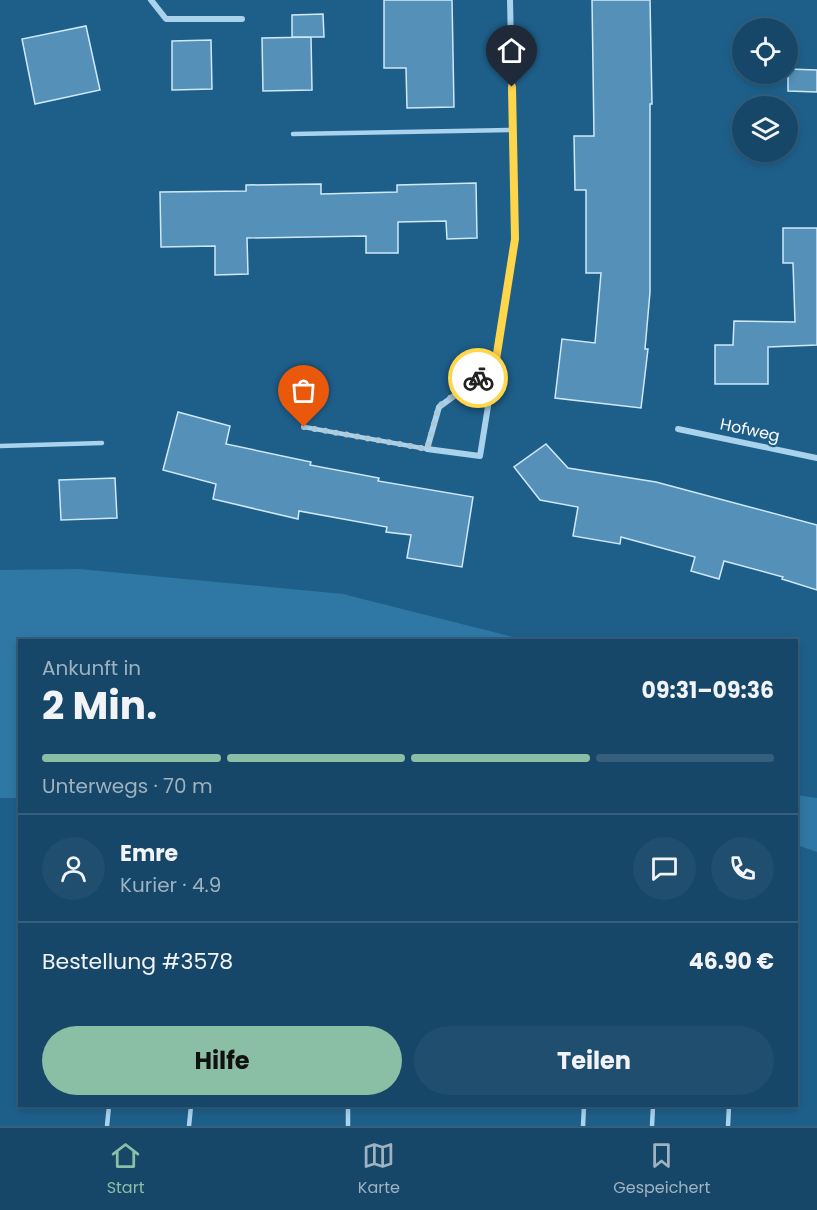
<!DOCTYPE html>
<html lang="de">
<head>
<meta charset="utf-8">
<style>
	body { margin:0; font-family:Poppins,sans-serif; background:#1f4e6e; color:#f1f3f6; height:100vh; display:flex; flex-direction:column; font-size:22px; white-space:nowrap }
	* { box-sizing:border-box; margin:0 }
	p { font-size:20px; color:#9eb2c0 }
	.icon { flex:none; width:33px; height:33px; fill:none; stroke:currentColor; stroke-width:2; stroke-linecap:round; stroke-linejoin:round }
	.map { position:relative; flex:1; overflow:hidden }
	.side { position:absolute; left:18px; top:639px; width:780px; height:468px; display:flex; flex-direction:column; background:#164768; border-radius:0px; box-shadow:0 3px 9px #0003,0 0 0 2px #355f7c }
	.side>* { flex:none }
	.controls { position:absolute; left:732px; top:18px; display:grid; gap:12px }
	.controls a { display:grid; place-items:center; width:66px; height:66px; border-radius:50%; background:#164768; box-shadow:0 3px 9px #0003,0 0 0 2px #355f7c; font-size:30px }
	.pin { position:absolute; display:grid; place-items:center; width:51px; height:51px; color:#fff; margin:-62px -26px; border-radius:50% 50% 50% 0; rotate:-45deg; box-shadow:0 0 6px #0007 }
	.pin .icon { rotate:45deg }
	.courier { position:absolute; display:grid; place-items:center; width:60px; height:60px; margin:-30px; border:4px solid #ffd54a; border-radius:50%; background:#fff; color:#222; box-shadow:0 2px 8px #0007 }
	.summary em { font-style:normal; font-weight:700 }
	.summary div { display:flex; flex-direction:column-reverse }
	.summary { display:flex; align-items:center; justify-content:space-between; height:102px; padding:0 24px }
	h1 { font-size:39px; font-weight:700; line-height:45px }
	.bar { display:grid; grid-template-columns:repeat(4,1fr); gap:9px 6px; align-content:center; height:72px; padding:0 24px }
	.bar i { height:8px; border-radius:4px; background:#355f7c }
	.bar .current { background:#8abfa5 }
	.bar p { grid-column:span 4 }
	.line { display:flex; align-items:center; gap:15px; padding:0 24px; border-top:2px solid #355f7c }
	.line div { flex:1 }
	.round { display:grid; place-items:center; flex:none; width:63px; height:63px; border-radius:32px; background:#1f4e6e }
	.cta { display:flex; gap:12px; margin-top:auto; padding:12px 24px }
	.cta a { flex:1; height:69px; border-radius:36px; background:#8abfa5; color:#111; font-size:24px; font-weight:700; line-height:69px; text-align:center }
	.cta a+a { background:#1f4e6e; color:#f1f3f6 }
	.tab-bar { display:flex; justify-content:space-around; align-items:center; height:84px; border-top:2px solid #355f7c; background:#164768; font-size:16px; color:#9eb2c0 }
	.tab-bar a { display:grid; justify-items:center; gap:3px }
	.tab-bar .current { color:#8abfa5 }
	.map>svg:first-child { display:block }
	.green { fill:#2f78a5 }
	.building { fill:#5490b7; stroke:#cfe8f8; stroke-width:1.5 }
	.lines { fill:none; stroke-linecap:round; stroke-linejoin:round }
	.lane { stroke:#a9d2ec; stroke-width:4.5 }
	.street { stroke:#a9d2ec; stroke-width:6 }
	.done { stroke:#b0c7d6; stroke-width:6; stroke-dasharray:0 10.8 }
	.route { stroke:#ffd54a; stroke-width:8 }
	.labels { text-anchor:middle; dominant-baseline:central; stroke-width:4.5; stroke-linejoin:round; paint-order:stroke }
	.street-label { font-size:16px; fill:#fff; stroke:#1e5f8a }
</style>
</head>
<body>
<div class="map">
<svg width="817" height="1126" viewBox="0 0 817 1126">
	<rect width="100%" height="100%" fill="#1e5f8a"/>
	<!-- green -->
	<path class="green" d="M 79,569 L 343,594 L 525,640 L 20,640 L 19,798 L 0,798 L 0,570 Z
		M 796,795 L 817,798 L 817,852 L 797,845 Z"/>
	<!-- building -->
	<path class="building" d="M 384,0 L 452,0 L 454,107 L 407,108 L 406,68 L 384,68 Z
		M 592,0 L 650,0 L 652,104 L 650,104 L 650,292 L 645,349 L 648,349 L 641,408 L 555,398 L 562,339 L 595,343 L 601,273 L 586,273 L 586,190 L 575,190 L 574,136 L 594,136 Z
		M 323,14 L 324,37 L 292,37 L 292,15 Z
		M 86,26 L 100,90 L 35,104 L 22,39 Z
		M 311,37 L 312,90 L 263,91 L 262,38 Z
		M 211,40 L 212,89 L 172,90 L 172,41 Z
		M 788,69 L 817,70 L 817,92 L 788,91 Z
		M 476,183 L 477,238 L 447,239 L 446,221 L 398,222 L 398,253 L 366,253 L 366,236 L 247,238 L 248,274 L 215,275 L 215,246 L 161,247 L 160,192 L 246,191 L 246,185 L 321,184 L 321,194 L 397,192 L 397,185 Z
		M 783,228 L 817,228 L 817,345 L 768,347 L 768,384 L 715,384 L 715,345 L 733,345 L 734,321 L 795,322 L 793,263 L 783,263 Z
		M 178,412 L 230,426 L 226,444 L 311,462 L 310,465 L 379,478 L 378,481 L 473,497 L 462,567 L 407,558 L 411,535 L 386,532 L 387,527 L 299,511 L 298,519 L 213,499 L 216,484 L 163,470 Z
		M 546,444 L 568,468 L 656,482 L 817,525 L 817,590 L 782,579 L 783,577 L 724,561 L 719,579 L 691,571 L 695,557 L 621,537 L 620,544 L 573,536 L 578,507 L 540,500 L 514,467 Z
		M 115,478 L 117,518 L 61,520 L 59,480 Z"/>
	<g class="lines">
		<!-- lane -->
		<path class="lane" d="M 293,134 L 513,130
			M 304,427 L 427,449
			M 0,446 L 102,443
			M 107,1126 L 109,1106
			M 189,1126 L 191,1106
			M 348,1126 L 348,1106
			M 583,1126 L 584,1106
			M 652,1126 L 653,1106
			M 728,1126 L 729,1106"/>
		<!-- street -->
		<path class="street" d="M 151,0 L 166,19 L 242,19
			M 495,366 L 439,407 L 427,449 L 480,456 L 515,239 L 510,0
			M 678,429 L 817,458"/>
	</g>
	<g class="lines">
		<!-- done -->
		<path class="done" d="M 304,427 L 427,449 L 439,406 L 478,378"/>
		<!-- route -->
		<path class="route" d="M 478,378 L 495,366 L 515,239 L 512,87"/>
	</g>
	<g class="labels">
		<!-- street labels -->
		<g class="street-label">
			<text transform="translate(750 430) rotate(12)">Hofweg</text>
		</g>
	</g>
</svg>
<div class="controls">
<a><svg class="icon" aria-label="locate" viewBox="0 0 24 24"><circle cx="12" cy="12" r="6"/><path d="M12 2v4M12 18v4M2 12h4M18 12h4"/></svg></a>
<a><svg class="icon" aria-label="layers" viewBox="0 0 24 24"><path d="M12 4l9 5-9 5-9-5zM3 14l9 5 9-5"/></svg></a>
</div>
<div class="pin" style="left:304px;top:427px;background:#ea580c"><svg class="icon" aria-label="bag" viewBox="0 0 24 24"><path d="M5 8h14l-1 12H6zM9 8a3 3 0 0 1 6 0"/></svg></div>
<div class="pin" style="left:512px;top:87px;background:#1f2937"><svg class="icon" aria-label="home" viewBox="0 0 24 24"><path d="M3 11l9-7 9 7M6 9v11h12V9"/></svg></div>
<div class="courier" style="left:478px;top:378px"><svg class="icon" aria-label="bike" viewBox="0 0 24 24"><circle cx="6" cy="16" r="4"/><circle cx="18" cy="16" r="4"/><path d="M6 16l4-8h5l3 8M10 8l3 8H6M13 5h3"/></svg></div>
<section class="side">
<div class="summary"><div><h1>2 Min.</h1><p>Ankunft in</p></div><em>09:31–09:36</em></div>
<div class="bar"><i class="current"></i><i class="current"></i><i class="current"></i><i></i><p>Unterwegs · 70 m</p></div>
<div class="line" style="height:108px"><a class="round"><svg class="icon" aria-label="person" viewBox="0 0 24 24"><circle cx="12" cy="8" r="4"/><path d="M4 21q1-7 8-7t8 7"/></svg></a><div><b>Emre</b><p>Kurier · 4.9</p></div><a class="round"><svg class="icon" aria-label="chat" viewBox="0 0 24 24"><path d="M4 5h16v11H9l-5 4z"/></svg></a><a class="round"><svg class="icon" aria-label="phone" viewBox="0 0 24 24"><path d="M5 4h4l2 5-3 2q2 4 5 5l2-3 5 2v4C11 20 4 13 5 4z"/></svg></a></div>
<div class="line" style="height:78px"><div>Bestellung #3578</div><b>46.90 €</b></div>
<div class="cta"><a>Hilfe</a><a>Teilen</a></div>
</section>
</div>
<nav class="tab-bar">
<a class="current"><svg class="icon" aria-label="home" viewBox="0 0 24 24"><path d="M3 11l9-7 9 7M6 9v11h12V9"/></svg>Start</a>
<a><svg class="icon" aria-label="map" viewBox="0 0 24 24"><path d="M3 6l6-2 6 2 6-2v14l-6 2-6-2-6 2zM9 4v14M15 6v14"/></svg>Karte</a>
<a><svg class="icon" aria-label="saved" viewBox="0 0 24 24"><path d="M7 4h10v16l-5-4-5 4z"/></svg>Gespeichert</a>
</nav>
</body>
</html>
